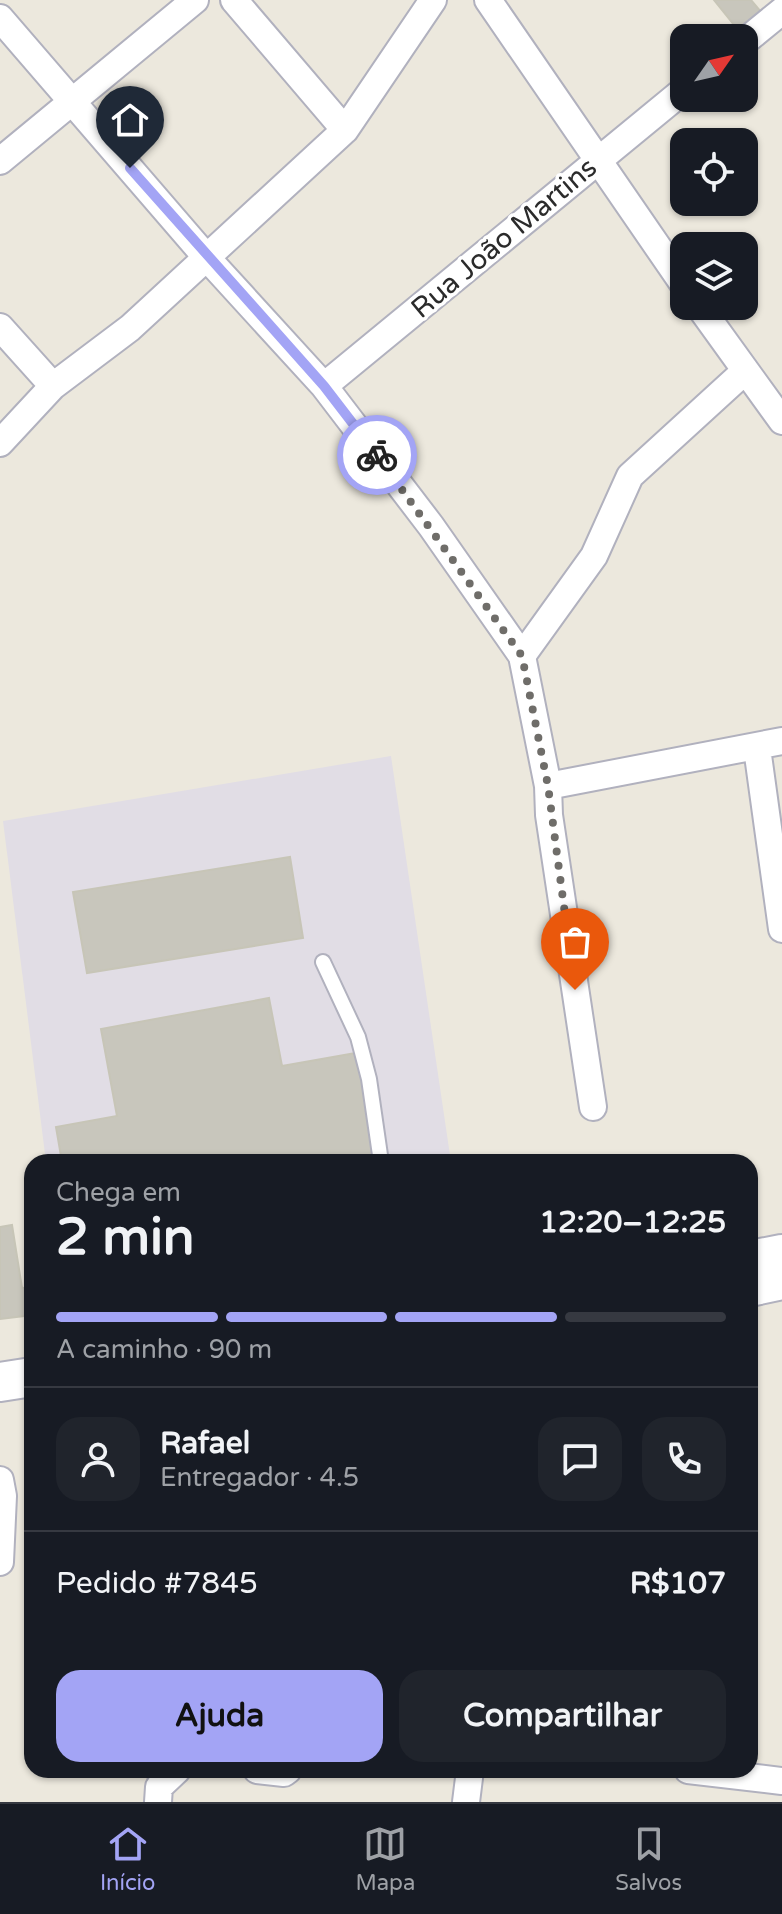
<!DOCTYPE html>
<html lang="pt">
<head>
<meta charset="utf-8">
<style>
	body { margin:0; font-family:"Varela Round",sans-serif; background:#20242c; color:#f1f3f6; height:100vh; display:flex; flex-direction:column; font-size:30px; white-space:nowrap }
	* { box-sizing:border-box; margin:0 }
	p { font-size:26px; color:#9ea1a6 }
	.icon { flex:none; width:44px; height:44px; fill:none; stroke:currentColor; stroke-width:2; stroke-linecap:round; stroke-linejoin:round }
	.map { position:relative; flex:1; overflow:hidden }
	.side { position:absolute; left:24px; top:1154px; width:734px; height:624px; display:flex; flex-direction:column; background:#171b24; border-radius:24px; box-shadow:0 2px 6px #0004 }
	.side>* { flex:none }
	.needle { width:52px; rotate:56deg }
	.buttons { position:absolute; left:670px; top:24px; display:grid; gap:16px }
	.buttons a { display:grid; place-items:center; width:88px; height:88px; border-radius:16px; background:#171b24; box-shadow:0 2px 6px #0004; font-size:40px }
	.pin { position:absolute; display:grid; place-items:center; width:68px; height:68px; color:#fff; margin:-82px -34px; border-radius:50% 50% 50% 0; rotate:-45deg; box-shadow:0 0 8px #0007 }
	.pin .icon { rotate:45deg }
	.courier { position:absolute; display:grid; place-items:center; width:80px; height:80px; margin:-40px; border:6px solid #a3a4f5; border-radius:50%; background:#fff; color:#222; box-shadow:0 2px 10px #0007 }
	.headline em { font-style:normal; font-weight:700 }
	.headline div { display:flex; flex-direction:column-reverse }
	.headline { display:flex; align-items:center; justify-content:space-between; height:136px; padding:0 32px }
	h1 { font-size:52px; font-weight:700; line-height:60px }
	.bar { display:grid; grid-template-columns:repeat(4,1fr); gap:12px 8px; align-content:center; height:96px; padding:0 32px }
	.bar i { height:10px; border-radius:6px; background:#363941 }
	.bar .current { background:#a3a4f5 }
	.bar p { grid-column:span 4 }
	.line { display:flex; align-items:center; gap:20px; padding:0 32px; border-top:2px solid #363941 }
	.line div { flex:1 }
	.round { display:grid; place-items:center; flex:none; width:84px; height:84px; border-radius:24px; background:#20242c }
	.primary-button { display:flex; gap:16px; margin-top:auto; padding:16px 32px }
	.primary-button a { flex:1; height:92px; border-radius:24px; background:#a3a4f5; color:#111; font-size:32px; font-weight:700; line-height:92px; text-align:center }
	.primary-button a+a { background:#20242c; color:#f1f3f6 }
	.dock { display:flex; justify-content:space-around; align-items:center; height:112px; border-top:2px solid #363941; background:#171b24; font-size:22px; color:#9ea1a6 }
	.dock a { display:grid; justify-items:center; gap:4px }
	.dock .current { color:#a3a4f5 }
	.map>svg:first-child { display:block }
	.industrial { fill:#e1dde5 }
	.building { fill:#c8c6bc; stroke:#c7c5b7; stroke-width:2 }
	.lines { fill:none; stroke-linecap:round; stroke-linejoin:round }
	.service-casing { stroke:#b1b1be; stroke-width:18 }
	.minor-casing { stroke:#b1b1be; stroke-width:30 }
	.secondary-casing { stroke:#b1b1be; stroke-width:42 }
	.service { stroke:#fff; stroke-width:14 }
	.minor { stroke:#fff; stroke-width:26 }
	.secondary { stroke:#fff; stroke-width:38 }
	.done { stroke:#6f6d69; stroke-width:8; stroke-dasharray:0 14.4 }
	.route { stroke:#a3a4f5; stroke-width:10 }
	.labels { text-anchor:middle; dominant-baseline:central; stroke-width:7; stroke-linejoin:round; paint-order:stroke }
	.street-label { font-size:28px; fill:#2b2b2b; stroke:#fff }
</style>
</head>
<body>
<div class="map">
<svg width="782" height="1802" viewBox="0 0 782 1802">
	<rect width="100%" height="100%" fill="#ece8dd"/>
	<!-- industrial -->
	<path class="industrial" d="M 391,756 L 451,1162 L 46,1162 L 3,821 Z"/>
	<!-- building -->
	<path class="building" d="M 714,0 L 751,0 L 762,13 L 739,31 Z
		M 290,857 L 303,938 L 87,973 L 73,892 Z
		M 269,998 L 282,1066 L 356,1053 L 377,1162 L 62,1162 L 56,1127 L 117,1116 L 101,1029 Z
		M 12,1225 L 22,1288 L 32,1287 L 32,1315 L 0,1319 L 0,1227 Z"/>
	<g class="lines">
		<defs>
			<path id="service" d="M 323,962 L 358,1037 L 369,1079 L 381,1162"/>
			<path id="minor" d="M 234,0 L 345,130
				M 488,0 L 684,285
				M 0,18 L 207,258 L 324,386 L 431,526 L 522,656 L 548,786 L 549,815 L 593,1107
				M 744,42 L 782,11
				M 0,161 L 195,0
				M 699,306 L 782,421
				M 0,327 L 53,386
				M 324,386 L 684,90
				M 0,443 L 53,386 L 130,328 L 345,130 L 433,0
				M 522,656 L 594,556 L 630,476 L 745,371
				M 757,748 L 782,929
				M 548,786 L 782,741
				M 0,1480 L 3,1496 L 0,1562
				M 257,1770 L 284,1773 L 288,1770
				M 688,1770 L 782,1781
				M 158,1802 L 159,1787 L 177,1770
				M 466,1802 L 470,1770"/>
			<path id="secondary" d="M 750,1260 L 782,1254
				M 750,1287 L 782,1280
				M 0,1382 L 32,1377"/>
		</defs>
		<!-- service casing -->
		<use href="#service" class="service-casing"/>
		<!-- minor casing -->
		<use href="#minor" class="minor-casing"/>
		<!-- secondary casing -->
		<use href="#secondary" class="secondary-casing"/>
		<!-- service -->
		<use href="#service" class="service"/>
		<!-- minor -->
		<use href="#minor" class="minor"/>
		<!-- secondary -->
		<use href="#secondary" class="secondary"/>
	</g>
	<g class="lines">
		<!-- done -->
		<path class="done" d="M 377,455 L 522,656 L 548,786 L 575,990"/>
		<!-- route -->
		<path class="route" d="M 130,168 L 324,386 L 377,455"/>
	</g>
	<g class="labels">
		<!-- street labels -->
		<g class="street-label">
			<text transform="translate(504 238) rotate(-40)">Rua João Martins</text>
		</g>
	</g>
</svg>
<div class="buttons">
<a><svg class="needle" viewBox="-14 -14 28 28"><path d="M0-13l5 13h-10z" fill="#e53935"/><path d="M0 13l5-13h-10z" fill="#9ea1a6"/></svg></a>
<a><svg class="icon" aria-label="locate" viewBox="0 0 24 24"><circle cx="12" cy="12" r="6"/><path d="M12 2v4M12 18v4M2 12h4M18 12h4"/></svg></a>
<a><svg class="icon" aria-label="layers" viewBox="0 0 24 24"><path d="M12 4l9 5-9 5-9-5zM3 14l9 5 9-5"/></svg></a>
</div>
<div class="pin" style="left:575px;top:990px;background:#ea580c"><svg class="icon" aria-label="bag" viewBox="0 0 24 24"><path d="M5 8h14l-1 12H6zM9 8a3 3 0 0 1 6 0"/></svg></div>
<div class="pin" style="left:130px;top:168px;background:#1f2937"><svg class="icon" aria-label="home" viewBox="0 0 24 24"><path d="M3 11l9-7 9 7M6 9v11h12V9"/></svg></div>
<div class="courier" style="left:377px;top:455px"><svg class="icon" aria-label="bike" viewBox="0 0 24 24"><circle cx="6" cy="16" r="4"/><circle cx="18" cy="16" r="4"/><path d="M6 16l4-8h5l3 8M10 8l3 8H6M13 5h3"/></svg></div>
<section class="side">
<div class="headline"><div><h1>2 min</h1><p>Chega em</p></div><em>12:20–12:25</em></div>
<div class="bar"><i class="current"></i><i class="current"></i><i class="current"></i><i></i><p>A caminho · 90 m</p></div>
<div class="line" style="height:144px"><a class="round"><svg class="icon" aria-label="person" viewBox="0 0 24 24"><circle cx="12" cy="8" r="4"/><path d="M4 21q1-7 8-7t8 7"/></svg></a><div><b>Rafael</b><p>Entregador · 4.5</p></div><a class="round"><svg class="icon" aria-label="chat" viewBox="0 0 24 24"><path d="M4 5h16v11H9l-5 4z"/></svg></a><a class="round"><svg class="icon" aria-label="phone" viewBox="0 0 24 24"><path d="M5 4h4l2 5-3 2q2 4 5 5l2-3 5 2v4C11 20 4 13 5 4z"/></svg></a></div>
<div class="line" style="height:104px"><div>Pedido #7845</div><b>R$107</b></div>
<div class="primary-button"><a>Ajuda</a><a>Compartilhar</a></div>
</section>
</div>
<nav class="dock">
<a class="current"><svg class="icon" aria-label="home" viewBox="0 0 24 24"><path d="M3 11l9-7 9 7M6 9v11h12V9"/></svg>Início</a>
<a><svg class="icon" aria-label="map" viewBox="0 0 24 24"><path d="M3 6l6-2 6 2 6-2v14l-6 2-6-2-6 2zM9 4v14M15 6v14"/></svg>Mapa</a>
<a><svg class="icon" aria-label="saved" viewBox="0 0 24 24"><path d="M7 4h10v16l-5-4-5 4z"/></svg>Salvos</a>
</nav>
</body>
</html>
